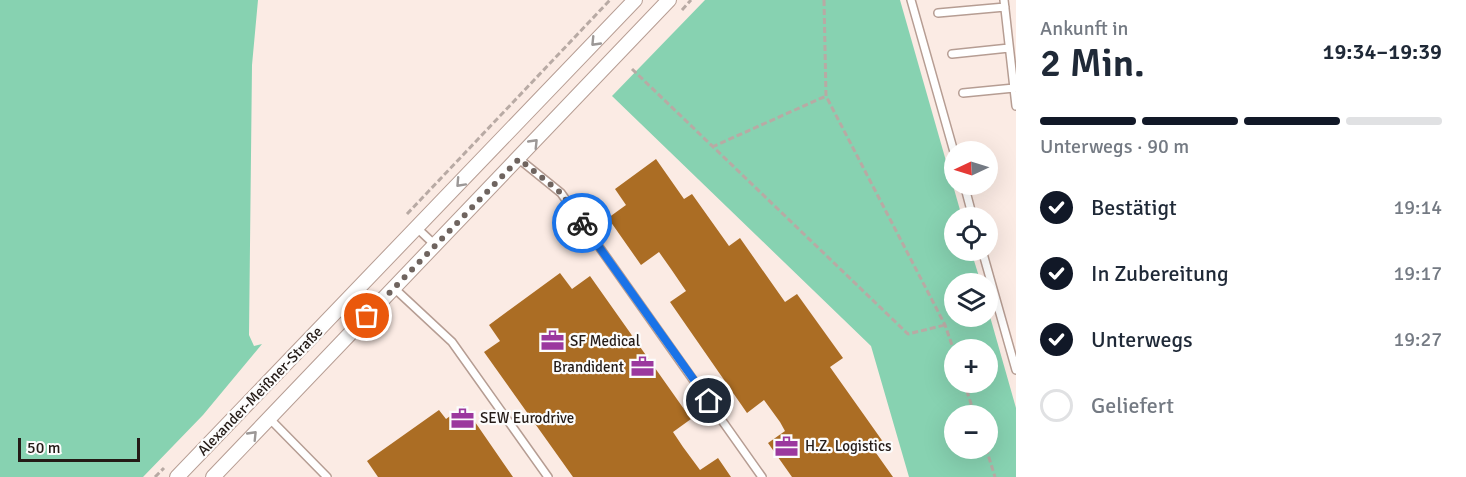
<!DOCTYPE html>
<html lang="de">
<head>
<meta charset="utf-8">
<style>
	body { margin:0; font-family:Signika,sans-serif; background:#f6f6f7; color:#1f2937; height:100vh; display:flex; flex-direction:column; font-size:22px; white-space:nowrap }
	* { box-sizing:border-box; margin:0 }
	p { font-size:20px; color:#747a83 }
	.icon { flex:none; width:33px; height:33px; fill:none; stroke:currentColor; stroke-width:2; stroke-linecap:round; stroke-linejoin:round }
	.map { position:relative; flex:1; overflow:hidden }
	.drawer { display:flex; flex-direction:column; background:#fff; width:450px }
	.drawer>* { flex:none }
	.needle { width:39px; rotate:266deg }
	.tools { position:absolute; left:944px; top:141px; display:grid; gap:12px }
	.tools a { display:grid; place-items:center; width:54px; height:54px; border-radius:50%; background:#fff; box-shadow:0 6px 24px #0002; font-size:30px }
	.scale { position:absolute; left:18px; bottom:15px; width:122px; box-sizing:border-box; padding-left:6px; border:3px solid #241b17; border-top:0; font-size:16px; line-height:21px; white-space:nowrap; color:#241b17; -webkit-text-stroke:4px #fcfcfc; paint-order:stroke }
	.pin { position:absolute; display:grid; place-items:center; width:51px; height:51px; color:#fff; margin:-26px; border:3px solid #fff; border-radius:50%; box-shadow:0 2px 6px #0007 }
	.courier { position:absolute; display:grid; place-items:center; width:60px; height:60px; margin:-30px; border:4px solid #1a73e8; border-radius:50%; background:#fff; color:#222; box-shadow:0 2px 8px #0007 }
	.overview em { font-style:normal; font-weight:600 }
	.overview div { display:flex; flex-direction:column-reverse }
	.overview { display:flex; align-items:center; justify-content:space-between; height:102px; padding:0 24px }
	h1 { font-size:39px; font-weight:600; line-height:45px }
	.bar { display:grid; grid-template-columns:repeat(4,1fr); gap:9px 6px; align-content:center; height:72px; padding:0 24px }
	.bar i { height:8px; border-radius:4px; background:#e0e1e3 }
	.bar .on { background:#111827 }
	.bar p { grid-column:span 4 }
	ol { padding:0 24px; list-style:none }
	li { display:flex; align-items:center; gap:18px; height:66px }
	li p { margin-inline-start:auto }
	li .icon { padding:6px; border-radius:50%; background:#111827; color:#fff; stroke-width:4 }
	li:last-child { color:#747a83 }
	li i { width:33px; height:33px; border:3px solid #e0e1e3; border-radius:50% }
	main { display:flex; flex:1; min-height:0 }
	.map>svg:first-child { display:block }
	.green { fill:#87d2b1; fill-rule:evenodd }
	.building { fill:#ab6d24 }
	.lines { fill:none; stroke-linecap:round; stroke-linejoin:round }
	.lane-casing { stroke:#b69d93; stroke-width:10 }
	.street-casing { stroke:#b69d93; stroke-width:16 }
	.path { stroke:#b8aaa4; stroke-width:3; stroke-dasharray:6 3; stroke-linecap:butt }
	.lane { stroke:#fff; stroke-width:7 }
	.street { stroke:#fff; stroke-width:14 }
	.oneway { stroke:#9c9897 }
	.done { stroke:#6f645f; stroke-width:6; stroke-dasharray:0 10.8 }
	.route { stroke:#1a73e8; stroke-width:8 }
	.labels { text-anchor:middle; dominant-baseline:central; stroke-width:4.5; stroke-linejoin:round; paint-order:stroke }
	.poi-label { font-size:15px; fill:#241b17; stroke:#fcfcfc; text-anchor:start }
	.street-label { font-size:15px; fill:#241b17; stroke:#fcfcfc }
</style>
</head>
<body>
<main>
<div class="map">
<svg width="1016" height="477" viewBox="0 0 1016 477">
	<rect width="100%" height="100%" fill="#fbebe4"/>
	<!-- green -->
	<path class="green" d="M 0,0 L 258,0 L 252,65 L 249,335 L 254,346 L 262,344 L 203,415 L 143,477 L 0,477 Z
		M 705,0 L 900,0 L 962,217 L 954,218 L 954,250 L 971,251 L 981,283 L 954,284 L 954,316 L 987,316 L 987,306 L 1016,408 L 1016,477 L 909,477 L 871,346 L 612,96 ZM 954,350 L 987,350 L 987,382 L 954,382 ZM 954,416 L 987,416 L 987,448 L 954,448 Z"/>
	<!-- building -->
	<path class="building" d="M 656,159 L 684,199 L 692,194 L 729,246 L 740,238 L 785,302 L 797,294 L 843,358 L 830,367 L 886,446 L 876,453 L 893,477 L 792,477 L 768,443 L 785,431 L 780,422 L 764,400 L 747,413 L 670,302 L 686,291 L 671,269 L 659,252 L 641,265 L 608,218 L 626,205 L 615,189 Z
		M 560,273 L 572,289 L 590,276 L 691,419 L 673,432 L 683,447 L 700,470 L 718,458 L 731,477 L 573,477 L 484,352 L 500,341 L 489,325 Z
		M 464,406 L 513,477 L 378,477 L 367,461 L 439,410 L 446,419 Z"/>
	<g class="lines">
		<defs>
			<path id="lane" d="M 911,0 L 954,152
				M 1004,0 L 1016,106
				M 938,13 L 1005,7
				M 952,54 L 1009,48
				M 963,93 L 1014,88
				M 519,159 L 561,193 L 762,477
				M 964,184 L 973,218
				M 417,228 L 435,245
				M 982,250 L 1016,370
				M 394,288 L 452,342 L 548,477
				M 269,418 L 327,477"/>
			<path id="street" d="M 177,477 L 635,0
				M 213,477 L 669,0"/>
		</defs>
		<!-- lane casing -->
		<use href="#lane" class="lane-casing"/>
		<!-- street casing -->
		<use href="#street" class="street-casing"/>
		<!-- path -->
		<path class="path" d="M 824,0 L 826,96 L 945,325 L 954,351
			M 682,10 L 691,0
			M 632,69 L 908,334 L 945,325
			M 712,147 L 826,96
			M 407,214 L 610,0
			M 964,382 L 975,416
			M 986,448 L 995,477
			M 155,477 L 164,468"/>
		<!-- lane -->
		<use href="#lane" class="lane"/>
		<!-- street -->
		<use href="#street" class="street"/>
	</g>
	<!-- one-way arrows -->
	<defs><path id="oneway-chevron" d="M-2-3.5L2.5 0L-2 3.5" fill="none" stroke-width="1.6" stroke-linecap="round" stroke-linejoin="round" transform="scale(1.5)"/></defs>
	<g class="oneway">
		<use href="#oneway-chevron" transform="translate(595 42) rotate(134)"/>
		<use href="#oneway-chevron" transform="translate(534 143) rotate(-46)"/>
		<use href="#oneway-chevron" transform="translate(460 183) rotate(133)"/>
		<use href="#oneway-chevron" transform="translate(253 435) rotate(-46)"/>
	</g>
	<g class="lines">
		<!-- done -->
		<path class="done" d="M 367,316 L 519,159 L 561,193 L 582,223"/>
		<!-- route -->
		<path class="route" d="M 582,223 L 709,401"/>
	</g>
	<!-- icons -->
	<defs>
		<symbol id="office-bare" viewBox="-9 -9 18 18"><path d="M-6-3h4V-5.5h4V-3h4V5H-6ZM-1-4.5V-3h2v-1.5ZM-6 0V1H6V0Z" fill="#9b389e" stroke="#fcfcfc" stroke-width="2.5" paint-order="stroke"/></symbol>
	</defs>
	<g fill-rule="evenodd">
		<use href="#office-bare" x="536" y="324" width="33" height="33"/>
		<use href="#office-bare" x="626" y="350" width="33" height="33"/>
		<use href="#office-bare" x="446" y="402" width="33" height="33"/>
		<use href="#office-bare" x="770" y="430" width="33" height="33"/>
	</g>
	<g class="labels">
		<!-- poi labels -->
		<g class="poi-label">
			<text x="570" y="341">SF Medical</text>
			<text x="624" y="367" text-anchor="end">Brandident</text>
			<text x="480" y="418">SEW Eurodrive</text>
			<text x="805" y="446">H.Z. Logistics</text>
		</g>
		<!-- street labels -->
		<g class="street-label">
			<text transform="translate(260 391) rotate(-46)">Alexander-Meißner-Straße</text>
		</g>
	</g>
</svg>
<div class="tools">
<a><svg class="needle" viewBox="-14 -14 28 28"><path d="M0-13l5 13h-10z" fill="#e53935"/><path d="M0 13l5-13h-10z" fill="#747a83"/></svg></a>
<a><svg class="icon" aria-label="locate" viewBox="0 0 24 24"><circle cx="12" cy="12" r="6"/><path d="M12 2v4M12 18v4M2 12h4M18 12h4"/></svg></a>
<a><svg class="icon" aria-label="layers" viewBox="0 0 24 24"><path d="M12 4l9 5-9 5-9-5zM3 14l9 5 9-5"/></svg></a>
<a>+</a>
<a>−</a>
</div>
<div class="scale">50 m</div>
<div class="pin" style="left:367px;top:316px;background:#ea580c"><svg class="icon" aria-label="bag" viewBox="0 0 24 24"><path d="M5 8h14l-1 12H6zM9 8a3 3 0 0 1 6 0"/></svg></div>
<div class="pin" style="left:709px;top:401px;background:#1f2937"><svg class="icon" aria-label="home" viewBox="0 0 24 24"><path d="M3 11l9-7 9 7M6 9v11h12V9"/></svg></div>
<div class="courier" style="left:582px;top:223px"><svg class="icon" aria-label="bike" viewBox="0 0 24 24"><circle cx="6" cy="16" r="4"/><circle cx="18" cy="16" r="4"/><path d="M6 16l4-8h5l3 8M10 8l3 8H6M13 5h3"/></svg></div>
</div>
<section class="drawer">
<div class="overview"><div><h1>2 Min.</h1><p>Ankunft in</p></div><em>19:34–19:39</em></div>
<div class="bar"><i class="on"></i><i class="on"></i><i class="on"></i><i></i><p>Unterwegs · 90 m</p></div>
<ol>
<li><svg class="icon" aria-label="check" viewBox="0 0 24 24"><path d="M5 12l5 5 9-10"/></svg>Bestätigt<p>19:14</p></li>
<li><svg class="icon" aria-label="check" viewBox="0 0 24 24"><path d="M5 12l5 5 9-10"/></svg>In Zubereitung<p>19:17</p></li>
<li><svg class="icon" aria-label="check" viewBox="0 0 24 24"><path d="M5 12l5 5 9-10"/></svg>Unterwegs<p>19:27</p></li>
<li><i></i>Geliefert</li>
</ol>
</section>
</main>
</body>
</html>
